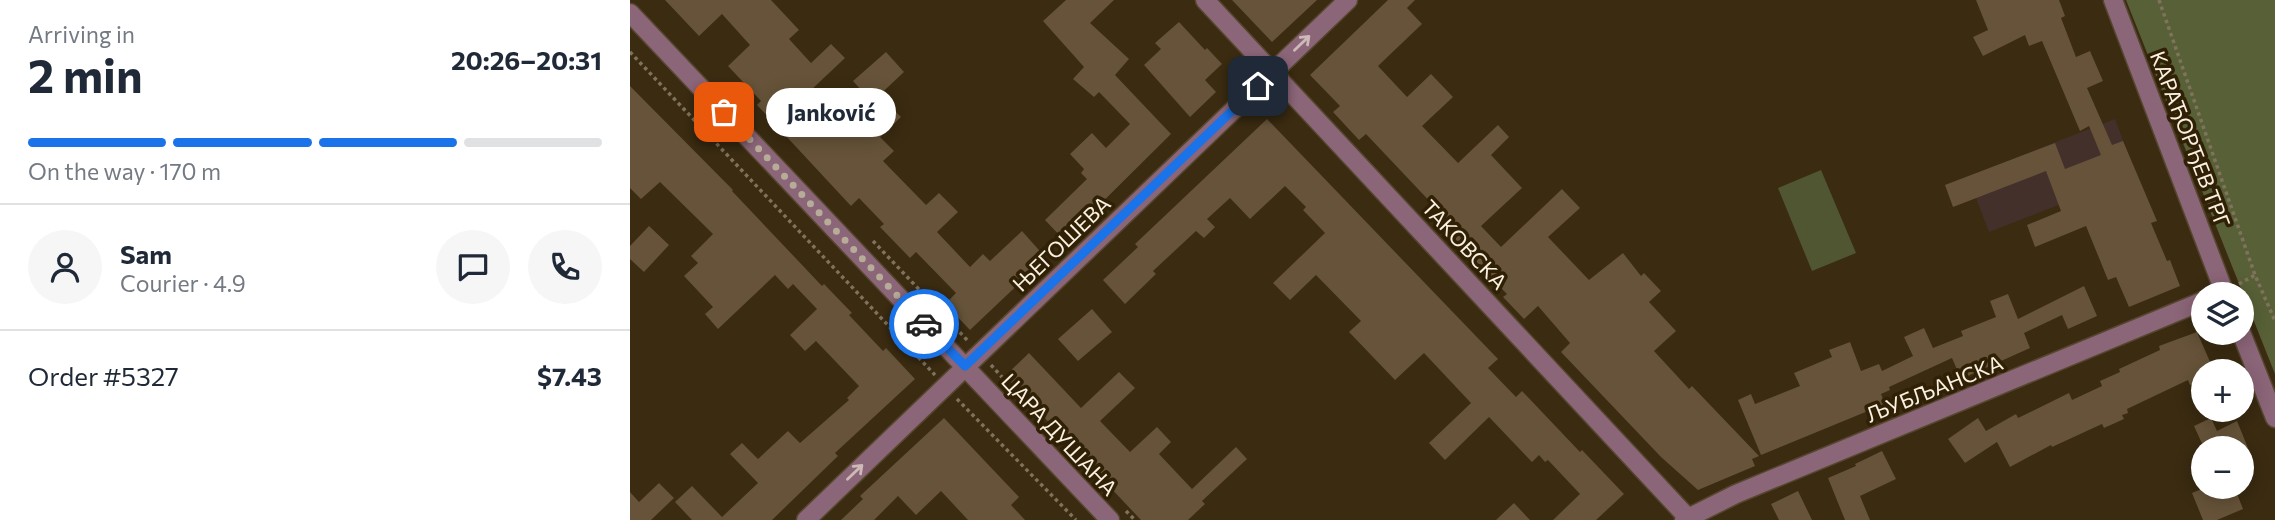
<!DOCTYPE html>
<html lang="en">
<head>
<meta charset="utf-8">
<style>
	body { margin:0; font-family:Commissioner,sans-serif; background:#f6f6f7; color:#1f2937; height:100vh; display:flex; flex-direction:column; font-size:26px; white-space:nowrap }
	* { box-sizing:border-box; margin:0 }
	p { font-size:23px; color:#747a83 }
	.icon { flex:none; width:38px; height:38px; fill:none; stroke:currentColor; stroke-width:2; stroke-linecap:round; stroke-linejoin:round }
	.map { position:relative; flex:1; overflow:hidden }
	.panel { display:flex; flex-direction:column; background:#fff; width:630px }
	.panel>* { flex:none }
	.controls { position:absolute; left:1561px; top:282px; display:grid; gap:14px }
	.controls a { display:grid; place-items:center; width:63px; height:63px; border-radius:50%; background:#fff; box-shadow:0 4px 18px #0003; font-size:35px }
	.pin { position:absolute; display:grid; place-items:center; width:60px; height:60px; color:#fff; margin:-30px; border-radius:14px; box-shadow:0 4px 10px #0006 }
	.courier { position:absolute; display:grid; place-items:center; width:70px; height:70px; margin:-35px; border:5px solid #1a73e8; border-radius:50%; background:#fff; color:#222; box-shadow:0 2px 9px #0007 }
	.bubble { position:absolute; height:49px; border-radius:24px; background:#fff; box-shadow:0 4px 18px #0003; font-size:23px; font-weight:700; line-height:49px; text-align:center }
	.headline em { font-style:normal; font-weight:700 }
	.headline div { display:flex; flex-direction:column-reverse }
	.headline { display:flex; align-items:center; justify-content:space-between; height:119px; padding:0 28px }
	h1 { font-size:46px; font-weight:700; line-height:52px }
	.bar { display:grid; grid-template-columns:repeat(4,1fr); gap:10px 7px; align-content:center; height:84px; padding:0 28px }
	.bar i { height:9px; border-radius:5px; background:#e0e1e3 }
	.bar .current { background:#1a73e8 }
	.bar p { grid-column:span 4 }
	.line { display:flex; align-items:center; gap:18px; padding:0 28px; border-top:2px solid #e0e1e3 }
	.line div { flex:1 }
	.round { display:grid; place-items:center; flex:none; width:74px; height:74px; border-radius:37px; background:#f6f6f7 }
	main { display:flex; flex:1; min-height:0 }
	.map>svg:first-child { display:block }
	.commercial { fill:#44302b }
	.green { fill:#4f5631 }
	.forest { fill:#586037 }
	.building { fill:#665339 }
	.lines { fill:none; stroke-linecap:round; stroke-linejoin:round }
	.minor-casing { stroke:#55472e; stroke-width:21 }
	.path { stroke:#80735d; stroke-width:3.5; stroke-dasharray:3.5 3.5; stroke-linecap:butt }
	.minor { stroke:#8b6578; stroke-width:18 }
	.oneway { stroke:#ceb9b7 }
	.done { stroke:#b7ac98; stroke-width:7; stroke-dasharray:0 12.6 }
	.route { stroke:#1a73e8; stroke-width:9 }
	.labels { text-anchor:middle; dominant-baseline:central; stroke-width:7; stroke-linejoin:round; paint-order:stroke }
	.street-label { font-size:21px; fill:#faf1e1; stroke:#302106 }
</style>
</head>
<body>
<main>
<section class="panel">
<div class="headline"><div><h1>2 min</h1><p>Arriving in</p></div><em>20:26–20:31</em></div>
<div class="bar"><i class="current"></i><i class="current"></i><i class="current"></i><i></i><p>On the way · 170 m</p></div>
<div class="line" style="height:126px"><a class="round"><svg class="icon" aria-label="person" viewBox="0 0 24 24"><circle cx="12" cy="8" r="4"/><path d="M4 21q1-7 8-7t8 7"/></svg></a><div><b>Sam</b><p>Courier · 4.9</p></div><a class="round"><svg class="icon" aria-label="chat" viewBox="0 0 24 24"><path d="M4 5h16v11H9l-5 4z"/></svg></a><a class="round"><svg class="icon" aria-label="phone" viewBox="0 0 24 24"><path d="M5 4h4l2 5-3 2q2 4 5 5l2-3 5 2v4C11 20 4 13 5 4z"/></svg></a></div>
<div class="line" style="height:91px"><div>Order #5327</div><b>$7.43</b></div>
</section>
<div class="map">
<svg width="1645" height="520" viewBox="0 0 1645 520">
	<rect width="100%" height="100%" fill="#3a2b11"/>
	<!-- commercial -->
	<path class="commercial" d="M 1485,119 L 1506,175 L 1359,232 L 1346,198 L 1323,207 L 1315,185 Z"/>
	<!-- green -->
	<path class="green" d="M 1191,170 L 1226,253 L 1182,271 L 1148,188 Z"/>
	<!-- forest -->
	<path class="forest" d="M 1496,0 L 1645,0 L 1645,374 Z"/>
	<!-- building -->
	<path class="building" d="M 35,0 L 141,0 L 169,30 L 159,39 L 181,63 L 201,44 L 215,58 L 180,91 L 221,135 L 256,102 L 271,117 L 250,137 L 264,151 L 253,161 L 296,205 L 309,193 L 328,212 L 307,232 L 340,267 L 353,254 L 360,261 L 392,231 L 416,258 L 340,330 L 315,304 L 326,293 L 286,252 L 280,258 L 250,227 L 254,224 L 229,198 L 221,206 L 127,105 L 131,101 L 98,66 L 120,45 L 92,14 L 69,36 Z
		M 436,0 L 484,0 L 460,23 L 499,59 L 485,75 L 541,134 L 434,240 L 415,220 L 457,179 L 451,173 L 454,169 L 440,154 L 462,133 L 476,148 L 500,124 L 469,92 L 464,97 L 443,79 L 454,67 L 413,21 Z
		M 602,0 L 687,0 L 642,42 Z
		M 758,0 L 785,0 L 777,8 L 792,24 L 748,66 L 777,97 L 801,74 L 823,97 L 792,126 L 828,163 L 868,125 L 879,137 L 861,155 L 892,188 L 851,226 L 871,247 L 932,189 L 950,208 L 918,237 L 959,280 L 993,253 L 1011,276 L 1014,273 L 1031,291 L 1019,302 L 1046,331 L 1024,351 L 1059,389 L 1062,386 L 1129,456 L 1122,459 L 1125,466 L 1068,490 L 1031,457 L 931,352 L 940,343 L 908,306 L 894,319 L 873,297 L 877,294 L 817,234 L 824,227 L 736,134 L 729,140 L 703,112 L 710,106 L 680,75 Z
		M 1346,0 L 1429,0 L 1435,16 L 1431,18 L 1446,57 L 1460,51 L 1473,81 L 1457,88 L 1482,145 L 1493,141 L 1527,221 L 1521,223 L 1537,261 L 1540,260 L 1550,286 L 1499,307 L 1486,277 L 1478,280 L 1456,226 L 1405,247 L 1397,225 L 1431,211 L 1416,171 L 1323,207 L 1315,185 L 1425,143 L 1435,169 L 1471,155 L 1459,126 L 1450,131 L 1412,41 L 1399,46 L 1395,35 L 1353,56 L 1343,37 L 1358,30 Z
		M 549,22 L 575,50 L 577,48 L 592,64 L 575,80 L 586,92 L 560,117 L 514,65 L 531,49 L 525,43 Z
		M 256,52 L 274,72 L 242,102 L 223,81 Z
		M 0,86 L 103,190 L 102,191 L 192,286 L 194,284 L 222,313 L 219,315 L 253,351 L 256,348 L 285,379 L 205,453 L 208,456 L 142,520 L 62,520 L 45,502 L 62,486 L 92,517 L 128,483 L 100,454 L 112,443 L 128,459 L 158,431 L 170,443 L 219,400 L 217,398 L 229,386 L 186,341 L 175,351 L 160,335 L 187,309 L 163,284 L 158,289 L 145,275 L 88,329 L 75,314 L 83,307 L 54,276 L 68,263 L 61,256 L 83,234 L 30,182 L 11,199 L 0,188 Z
		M 637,119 L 868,359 L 858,368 L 886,397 L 892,391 L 950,452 L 952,450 L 994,494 L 966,520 L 923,520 L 950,494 L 918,460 L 915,462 L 909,455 L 902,462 L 859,417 L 815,460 L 799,443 L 841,403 L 794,353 L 765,380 L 719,332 L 731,321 L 686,275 L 660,300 L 643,283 L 695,233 L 673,210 L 676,207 L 655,186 L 620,219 L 600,198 L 577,219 L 585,227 L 574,238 L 566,231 L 523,271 L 526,274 L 495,304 L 473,280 L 508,247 L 505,244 Z
		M 19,226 L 39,245 L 14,272 L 0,259 L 0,246 Z
		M 1454,286 L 1467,316 L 1438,329 L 1432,315 L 1394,333 L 1400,348 L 1331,379 L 1322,358 L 1259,387 L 1260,390 L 1251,394 L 1255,404 L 1131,455 L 1108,400 L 1121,394 L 1125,404 L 1170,386 L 1164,373 L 1202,357 L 1199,350 L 1220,342 L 1231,371 L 1249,364 L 1252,371 L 1283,356 L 1274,337 L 1294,328 L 1303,348 L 1333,336 L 1331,331 L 1366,317 L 1360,301 L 1378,294 L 1388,319 Z
		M 462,309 L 482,332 L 448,361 L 428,339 Z
		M 1567,332 L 1584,371 L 1573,371 L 1573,380 L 1560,385 L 1558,380 L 1497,409 L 1498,413 L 1492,415 L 1494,419 L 1474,428 L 1472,424 L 1422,447 L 1421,445 L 1380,467 L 1367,442 L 1335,463 L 1318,439 L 1348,418 L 1356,431 L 1386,414 L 1388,418 L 1439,393 L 1442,400 L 1472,386 L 1470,381 L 1490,372 L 1489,369 L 1530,350 L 1529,346 Z
		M 399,353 L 451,408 L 489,372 L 505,388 L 470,421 L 500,452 L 527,427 L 541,442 L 529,454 L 562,489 L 606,447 L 617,459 L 572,501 L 575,504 L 558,520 L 511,520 L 375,376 Z
		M 314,418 L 389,497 L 381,505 L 395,520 L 338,520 L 311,491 L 286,515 L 268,496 L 244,520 L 211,520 L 233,499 L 230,496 Z
		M 1581,418 L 1587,431 L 1607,421 L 1618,448 L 1574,448 L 1564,426 Z
		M 1252,451 L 1266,479 L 1230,496 L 1240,520 L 1215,520 L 1198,478 L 1226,466 L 1225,464 Z
		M 29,483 L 44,498 L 21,520 L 0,520 L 0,492 L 9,502 Z
		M 1579,486 L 1604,486 L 1613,509 L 1587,520 L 1573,520 L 1562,493 Z
		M 1168,491 L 1182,520 L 1149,520 L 1141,504 Z
		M 884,503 L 900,520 L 866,520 Z"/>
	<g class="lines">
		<defs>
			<path id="minor" d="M 575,0 L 1060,520
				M 1483,0 L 1595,294
				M 0,13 L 480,520
				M 1611,332 L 1645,418
				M 176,520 L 718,0
				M 1054,520 L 1106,494 L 1573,301"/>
		</defs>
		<!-- minor casing -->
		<use href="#minor" class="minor-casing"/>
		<!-- path -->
		<path class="path" d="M 1529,0 L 1625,275 L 1645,321
			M 0,52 L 305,375
			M 243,241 L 339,342
			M 1609,284 L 1625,275
			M 361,365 L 372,377
			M 327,399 L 446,520
			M 496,511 L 505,520"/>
		<!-- minor -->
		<use href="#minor" class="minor"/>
	</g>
	<!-- one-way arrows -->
	<defs><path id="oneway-shaft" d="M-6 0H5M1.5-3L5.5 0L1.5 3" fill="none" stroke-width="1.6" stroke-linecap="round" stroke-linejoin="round" transform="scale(1.75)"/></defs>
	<g class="oneway">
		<use href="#oneway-shaft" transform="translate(672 43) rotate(-44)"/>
		<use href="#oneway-shaft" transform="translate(225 472) rotate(-44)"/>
	</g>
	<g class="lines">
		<!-- done -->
		<path class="done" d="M 94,112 L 294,324"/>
		<!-- route -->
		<path class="route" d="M 294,324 L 335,366 L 628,86"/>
	</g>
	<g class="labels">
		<!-- street labels -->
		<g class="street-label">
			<text transform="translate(1561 139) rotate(69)">КАРАЂОРЂЕВ ТРГ</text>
			<text transform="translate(431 243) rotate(-44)">ЊЕГОШЕВА</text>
			<text transform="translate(835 244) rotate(47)">ТАКОВСКА</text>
			<text transform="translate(1304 388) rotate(-22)">ЉУБЉАНСКА</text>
			<text transform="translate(430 434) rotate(47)">ЦАРА ДУШАНА</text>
		</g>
	</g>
</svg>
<div class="controls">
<a><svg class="icon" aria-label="layers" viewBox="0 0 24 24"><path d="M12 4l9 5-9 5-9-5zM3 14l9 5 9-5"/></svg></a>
<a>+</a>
<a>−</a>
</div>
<div class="pin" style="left:94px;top:112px;background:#ea580c"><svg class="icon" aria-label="bag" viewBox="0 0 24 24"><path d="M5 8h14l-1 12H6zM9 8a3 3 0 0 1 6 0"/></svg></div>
<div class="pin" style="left:628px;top:86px;background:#1f2937"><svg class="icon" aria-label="home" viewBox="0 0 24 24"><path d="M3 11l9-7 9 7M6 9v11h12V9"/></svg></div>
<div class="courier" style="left:294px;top:324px"><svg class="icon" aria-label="car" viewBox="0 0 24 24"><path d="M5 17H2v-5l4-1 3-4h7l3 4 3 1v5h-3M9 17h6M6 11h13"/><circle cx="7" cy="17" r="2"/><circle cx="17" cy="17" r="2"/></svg></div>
<div class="bubble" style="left:136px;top:88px;width:130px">Janković</div>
</div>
</main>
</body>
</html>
